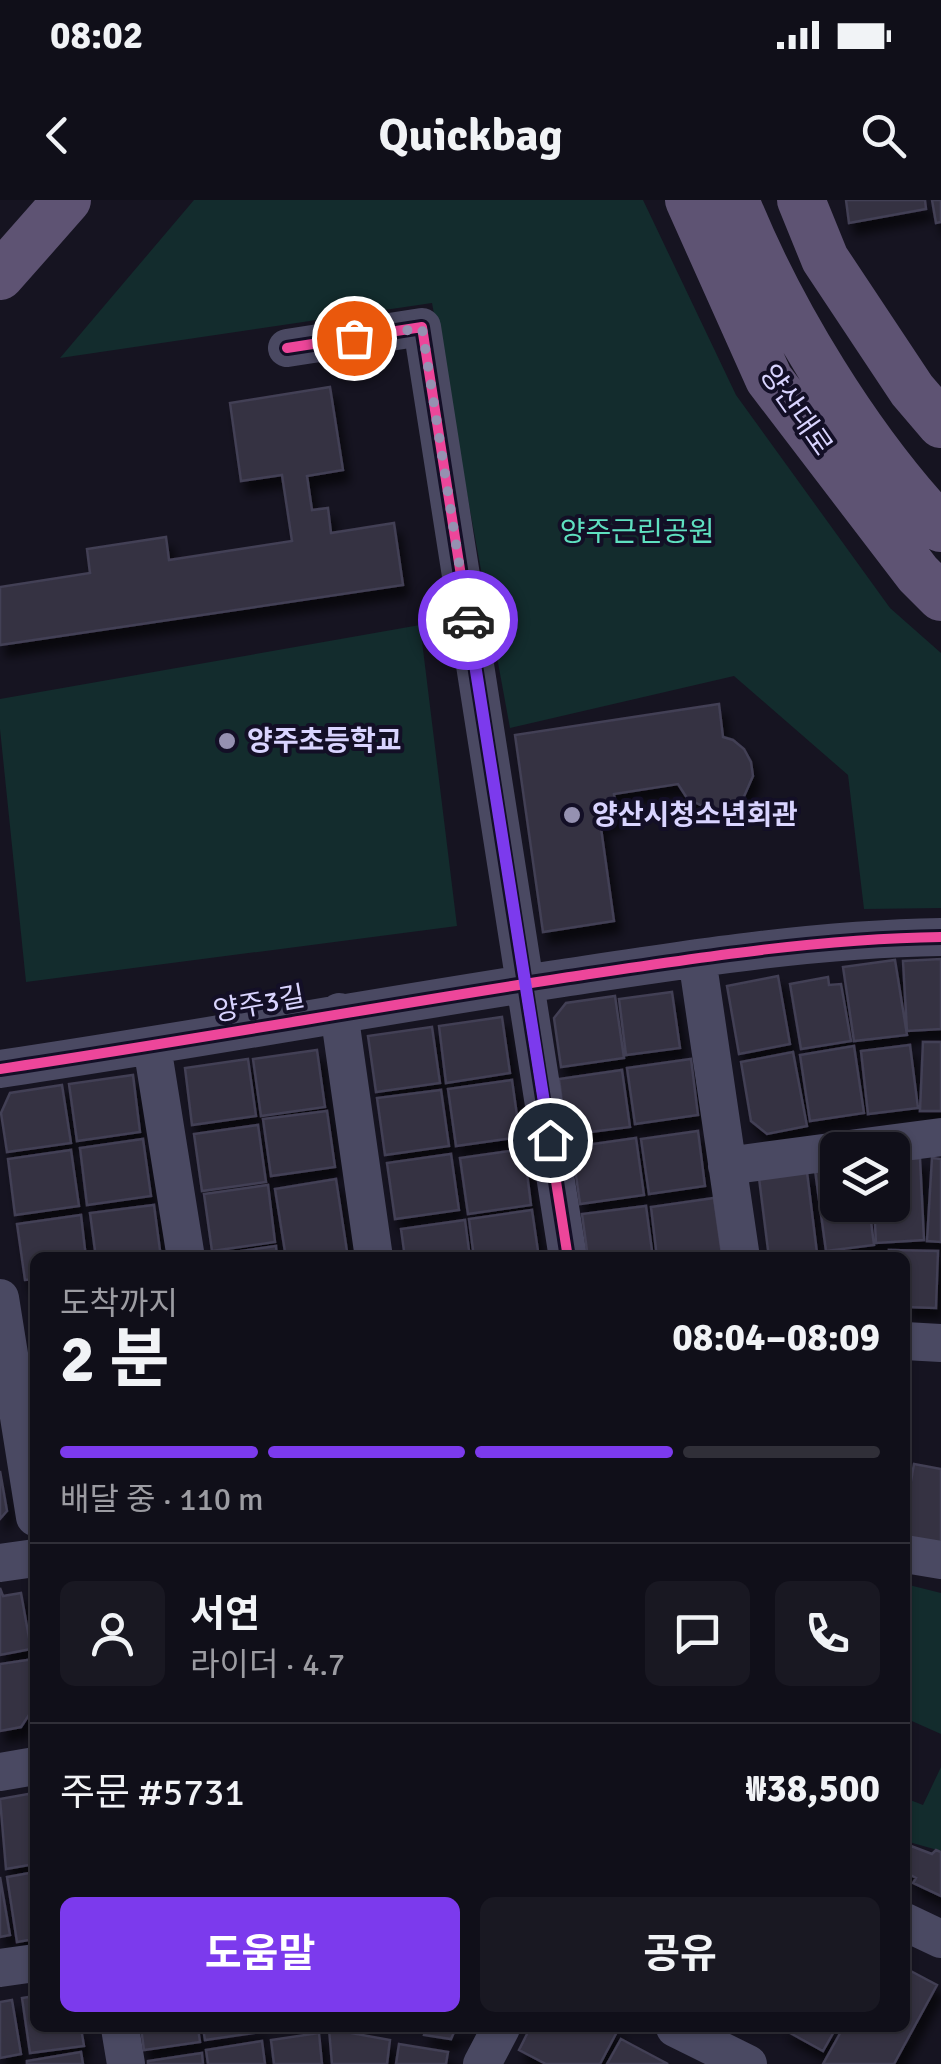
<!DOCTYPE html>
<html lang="ko">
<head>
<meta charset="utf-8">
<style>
	body { margin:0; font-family:Signika,"Noto Sans KR",sans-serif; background:#191822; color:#f1f3f6; height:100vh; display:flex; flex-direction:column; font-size:38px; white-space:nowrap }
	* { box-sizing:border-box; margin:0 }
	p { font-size:32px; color:#9c9ca2 }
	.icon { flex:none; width:55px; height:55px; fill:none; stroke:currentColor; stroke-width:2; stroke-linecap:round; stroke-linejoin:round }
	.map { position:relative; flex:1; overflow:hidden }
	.details { position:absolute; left:30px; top:1052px; width:880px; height:780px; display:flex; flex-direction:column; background:#100f19; border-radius:15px; box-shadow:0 2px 8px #0004,0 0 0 2px #302f38 }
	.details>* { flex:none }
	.fabs { position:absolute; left:820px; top:932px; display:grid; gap:20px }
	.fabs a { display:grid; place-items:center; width:90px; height:90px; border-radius:15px; background:#100f19; box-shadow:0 2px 8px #0004,0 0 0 2px #302f38; font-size:50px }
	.pin { position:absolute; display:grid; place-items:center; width:85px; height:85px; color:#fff; margin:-42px; border:5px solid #fff; border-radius:50%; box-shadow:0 2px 10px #0007 }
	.courier { position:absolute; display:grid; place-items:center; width:100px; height:100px; margin:-50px; border:8px solid #7c3aed; border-radius:50%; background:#fff; color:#222; box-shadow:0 2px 12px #0007 }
	.head em { font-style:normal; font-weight:700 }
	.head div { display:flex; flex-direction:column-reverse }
	.head { display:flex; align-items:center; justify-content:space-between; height:170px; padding:0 30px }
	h1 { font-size:65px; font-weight:700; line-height:75px }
	.bar { display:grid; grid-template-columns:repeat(4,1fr); gap:15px 10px; align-content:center; height:120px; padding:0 30px }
	.bar i { height:12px; border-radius:8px; background:#302f38 }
	.bar .active { background:#7c3aed }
	.bar p { grid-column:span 4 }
	.line { display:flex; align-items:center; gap:25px; padding:0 30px; border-top:2px solid #302f38 }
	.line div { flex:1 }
	.round { display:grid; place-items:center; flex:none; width:105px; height:105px; border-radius:15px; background:#191822 }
	.primary-button { display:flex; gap:20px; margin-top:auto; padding:20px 30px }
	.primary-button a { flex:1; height:115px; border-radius:15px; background:#7c3aed; color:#fff; font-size:40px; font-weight:700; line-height:115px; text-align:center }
	.primary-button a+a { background:#191822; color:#f1f3f6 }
	.status { display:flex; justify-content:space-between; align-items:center; height:70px; padding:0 50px; background:#100f19; direction:ltr }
	.status svg { height:28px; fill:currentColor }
	header { display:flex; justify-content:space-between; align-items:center; height:130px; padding:0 30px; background:#100f19; font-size:45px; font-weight:700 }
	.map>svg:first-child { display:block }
	.green { fill:#132c2d }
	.building { fill:#343243; stroke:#433f54; stroke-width:2.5; filter:url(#shadow) }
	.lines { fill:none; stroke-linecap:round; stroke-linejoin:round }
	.minor { stroke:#4a4962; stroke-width:38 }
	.major { stroke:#5e5373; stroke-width:48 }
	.cycleway-casing { stroke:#130f26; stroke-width:16 }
	.cycleway { stroke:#ed469a; stroke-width:10 }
	.done { stroke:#9591b1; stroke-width:10; stroke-dasharray:0 18 }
	.route { stroke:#7c3aed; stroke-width:12 }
	.poi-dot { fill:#9591b1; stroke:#130f26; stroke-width:4 }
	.labels { text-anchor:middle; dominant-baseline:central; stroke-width:8; stroke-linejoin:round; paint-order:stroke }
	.street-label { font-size:28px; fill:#d9d4ff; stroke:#130f26 }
	.park-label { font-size:28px; fill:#5fe0c0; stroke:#130f26 }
	.poi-label { font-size:28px; font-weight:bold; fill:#d9d4ff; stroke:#130f26; text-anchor:start }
</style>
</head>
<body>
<div class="status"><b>08:02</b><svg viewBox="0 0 49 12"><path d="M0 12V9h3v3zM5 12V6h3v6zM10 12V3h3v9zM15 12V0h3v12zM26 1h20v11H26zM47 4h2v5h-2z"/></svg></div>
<header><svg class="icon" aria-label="back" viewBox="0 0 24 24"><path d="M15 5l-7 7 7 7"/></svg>Quickbag<svg class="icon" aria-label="search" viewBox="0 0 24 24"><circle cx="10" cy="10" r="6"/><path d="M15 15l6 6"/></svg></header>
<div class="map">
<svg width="941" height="1864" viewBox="0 0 941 1864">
	<defs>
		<filter id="shadow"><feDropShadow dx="6" dy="11" stdDeviation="5" flood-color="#0009"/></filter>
	</defs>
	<rect width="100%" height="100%" fill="#161421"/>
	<!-- green -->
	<path class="green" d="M 194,0 L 643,0 L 736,195 L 890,408 L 941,453 L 941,708 L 864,709 L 848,575 L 734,476 L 510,528 L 432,103 L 60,158 Z
		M 420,425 L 457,726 L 26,782 L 0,529 L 0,499 Z
		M 905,1384 L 941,1393 L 941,1534 L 905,1518 Z
		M 941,1567 L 941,1651 L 909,1642 L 905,1647 L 905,1598 L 923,1605 Z"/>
	<!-- building -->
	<path class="building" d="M 846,0 L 925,0 L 926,9 L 849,23 Z
		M 932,0 L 941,0 L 941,22 L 936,23 Z
		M 330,187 L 343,270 L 307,276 L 312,310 L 328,308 L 331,333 L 394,323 L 403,385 L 0,445 L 0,387 L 90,373 L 87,349 L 166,337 L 169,360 L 292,341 L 282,275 L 241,281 L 230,203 Z
		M 719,504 L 723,537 L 733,540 L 744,549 L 751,562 L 753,576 L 742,601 L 727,611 L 710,610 L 687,598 L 678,584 L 614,594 L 617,618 L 600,621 L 614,721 L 543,732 L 515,535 Z
		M 941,759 L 941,829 L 907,831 L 903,761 Z
		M 895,760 L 907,835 L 854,841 L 843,767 Z
		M 778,776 L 790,844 L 739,854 L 727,786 Z
		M 828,777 L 829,785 L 841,784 L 851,841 L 801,849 L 790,784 Z
		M 672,792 L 680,848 L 626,855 L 619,799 Z
		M 615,796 L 624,858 L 561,867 L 554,818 L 566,803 Z
		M 502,817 L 510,873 L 446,883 L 439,826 Z
		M 432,827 L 440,883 L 376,892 L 368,836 Z
		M 923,842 L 941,842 L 941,911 L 920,911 Z
		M 910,845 L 918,908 L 868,914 L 861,851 Z
		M 854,846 L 864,913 L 810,921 L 800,855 Z
		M 317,850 L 325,907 L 261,916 L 253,859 Z
		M 793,852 L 807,926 L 767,934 L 751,921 L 741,862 Z
		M 248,859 L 256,916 L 192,925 L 185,868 Z
		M 691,859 L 698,915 L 635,924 L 627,868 Z
		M 622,870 L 630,927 L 566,935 L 559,879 Z
		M 133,875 L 140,932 L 77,941 L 69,884 Z
		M 512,880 L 520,937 L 456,946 L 448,889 Z
		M 62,885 L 71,943 L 7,952 L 1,913 L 10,893 Z
		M 441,890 L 449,946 L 385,955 L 377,898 Z
		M 327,911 L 335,967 L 271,976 L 263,919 Z
		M 258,925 L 266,982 L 202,991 L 194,934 Z
		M 698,931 L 705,986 L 649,994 L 641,939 Z
		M 636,938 L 644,995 L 580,1004 L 572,947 Z
		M 143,939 L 151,996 L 87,1005 L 80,948 Z
		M 524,949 L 531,1005 L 468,1014 L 460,958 Z
		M 71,950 L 79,1006 L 15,1015 L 8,959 Z
		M 451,954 L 459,1010 L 395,1019 L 387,963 Z
		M 920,958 L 924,1040 L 876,1043 L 874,1005 L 892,1005 L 892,960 Z
		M 932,958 L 941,959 L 941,1042 L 927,1041 Z
		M 838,967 L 838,1005 L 869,1005 L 874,1045 L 826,1051 L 815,970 Z
		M 807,972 L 817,1053 L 769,1058 L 759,978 Z
		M 336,979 L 348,1058 L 286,1058 L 275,989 Z
		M 268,985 L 275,1042 L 212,1051 L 204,994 Z
		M 714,998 L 722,1055 L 657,1058 L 651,1007 Z
		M 154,1005 L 161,1058 L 96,1058 L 90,1013 Z
		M 646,1006 L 653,1058 L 588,1058 L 582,1014 Z
		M 532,1010 L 539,1058 L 474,1058 L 469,1019 Z
		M 81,1015 L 86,1058 L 35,1058 L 35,1079 L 25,1080 L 17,1024 Z
		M 465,1020 L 470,1058 L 405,1058 L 401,1029 Z
		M 276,1046 L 277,1058 L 212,1058 L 212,1055 Z
		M 889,1050 L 938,1051 L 936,1108 L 905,1107 L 905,1058 L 889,1058 Z
		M 914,1264 L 941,1269 L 941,1344 L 905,1337 L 905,1315 Z
		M 0,1271 L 7,1311 L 0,1319 Z
		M 0,1388 L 3,1396 L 21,1393 L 31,1449 L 0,1455 Z
		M 34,1459 L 35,1506 L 21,1527 L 0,1531 L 0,1464 Z
		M 28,1594 L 35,1596 L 35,1664 L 6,1669 L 0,1599 Z
		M 911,1646 L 932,1654 L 936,1650 L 941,1652 L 941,1696 L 913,1683 L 916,1678 L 905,1672 L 905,1656 Z
		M 35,1672 L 35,1739 L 17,1742 L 7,1677 Z
		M 0,1677 L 10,1735 L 0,1737 Z
		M 905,1768 L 937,1785 L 894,1864 L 823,1864 L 843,1828 L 905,1828 Z
		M 35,1796 L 35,1828 L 81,1828 L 84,1846 L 30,1853 L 22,1798 Z
		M 12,1800 L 21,1854 L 0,1858 L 0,1802 Z
		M 141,1828 L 198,1828 L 200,1842 L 144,1850 Z
		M 203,1828 L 260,1828 L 261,1832 L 205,1840 Z
		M 426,1828 L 470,1828 L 469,1831 L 455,1830 L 451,1839 L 424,1835 Z
		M 530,1828 L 619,1828 L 600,1864 L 546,1864 L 519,1850 Z
		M 781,1828 L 836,1828 L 823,1851 Z
		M 329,1829 L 390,1840 L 387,1864 L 332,1864 Z
		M 319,1833 L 322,1864 L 274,1864 L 271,1840 Z
		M 621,1839 L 668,1864 L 607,1864 Z
		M 262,1841 L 265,1864 L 208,1864 L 206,1850 Z
		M 399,1844 L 448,1852 L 446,1864 L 396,1864 Z
		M 81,1852 L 83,1864 L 27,1864 L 27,1861 Z
		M 202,1853 L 203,1864 L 148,1864 L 148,1861 Z"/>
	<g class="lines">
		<!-- minor -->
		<path class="minor" d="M 287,148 L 422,127 L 568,1058
			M 697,758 L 741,1058
			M 339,812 L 374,1058
			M 152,846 L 186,1058
			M 0,869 C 188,841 375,807 563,778 C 689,759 813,739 941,737
			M 842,950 L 941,937
			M 727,966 L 838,951
			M 0,1098 L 35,1317
			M 905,1141 L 941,1143
			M 905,1354 L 941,1360
			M 0,1363 L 35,1358
			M 0,1572 L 35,1566
			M 905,1722 L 941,1739
			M 0,1768 L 35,1763
			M 120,1828 L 126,1864
			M 675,1828 L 748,1864
			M 482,1864 L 501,1828"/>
		<!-- major -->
		<path class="major" d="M 689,0 L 769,179 L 918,374 L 941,397
			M 735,0 C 780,112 858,240 941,328
			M 801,0 L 825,59 L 912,190 L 941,224
			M 0,76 L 67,0"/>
		<defs>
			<path id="cycleway" d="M 287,148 L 422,127 L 568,1058
				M 0,869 C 188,841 375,807 563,778 C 689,759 813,739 941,737"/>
		</defs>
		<!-- cycleway casing -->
		<use href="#cycleway" class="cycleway-casing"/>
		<!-- cycleway -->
		<use href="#cycleway" class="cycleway"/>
	</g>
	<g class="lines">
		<!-- done -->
		<path class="done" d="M 354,138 L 422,128 L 468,420"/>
		<!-- route -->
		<path class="route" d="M 468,420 L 550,940"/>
	</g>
	<!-- markers -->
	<g class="poi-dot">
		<circle cx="227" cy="541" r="10"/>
		<circle cx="572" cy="615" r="10"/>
	</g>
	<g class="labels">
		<!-- street labels -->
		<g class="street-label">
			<text transform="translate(796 210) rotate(55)">양산대로</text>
			<text transform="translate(259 804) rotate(-10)">양주3길</text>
		</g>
		<!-- park labels -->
		<g class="park-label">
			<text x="637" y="332">양주근린공원</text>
		</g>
		<!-- poi labels -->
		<g class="poi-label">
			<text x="247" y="541">양주초등학교</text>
			<text x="592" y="615">양산시청소년회관</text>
		</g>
	</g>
</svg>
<div class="fabs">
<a><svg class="icon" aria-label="layers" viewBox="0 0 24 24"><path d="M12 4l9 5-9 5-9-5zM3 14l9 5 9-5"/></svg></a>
</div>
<div class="pin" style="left:354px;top:138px;background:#ea580c"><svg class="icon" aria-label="bag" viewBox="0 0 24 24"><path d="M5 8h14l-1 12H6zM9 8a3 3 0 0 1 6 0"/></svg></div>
<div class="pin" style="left:550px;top:940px;background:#1f2937"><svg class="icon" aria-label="home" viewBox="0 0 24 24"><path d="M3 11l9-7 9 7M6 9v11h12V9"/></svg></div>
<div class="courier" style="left:468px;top:420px"><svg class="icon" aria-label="car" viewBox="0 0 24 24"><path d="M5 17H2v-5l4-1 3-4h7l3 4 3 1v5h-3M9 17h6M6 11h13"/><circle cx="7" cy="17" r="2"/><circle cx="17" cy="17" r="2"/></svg></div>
<section class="details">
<div class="head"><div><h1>2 분</h1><p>도착까지</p></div><em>08:04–08:09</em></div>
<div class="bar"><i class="active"></i><i class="active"></i><i class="active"></i><i></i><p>배달 중 · 110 m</p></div>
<div class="line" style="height:180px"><a class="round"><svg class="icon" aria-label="person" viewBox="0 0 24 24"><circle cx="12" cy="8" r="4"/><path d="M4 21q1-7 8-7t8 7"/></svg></a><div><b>서연</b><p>라이더 · 4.7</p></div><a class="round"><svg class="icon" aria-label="chat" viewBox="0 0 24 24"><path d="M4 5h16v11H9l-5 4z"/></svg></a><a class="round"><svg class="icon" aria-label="phone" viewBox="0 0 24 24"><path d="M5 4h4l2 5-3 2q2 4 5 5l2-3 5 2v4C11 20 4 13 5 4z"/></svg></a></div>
<div class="line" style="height:130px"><div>주문 #5731</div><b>₩38,500</b></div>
<div class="primary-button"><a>도움말</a><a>공유</a></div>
</section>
</div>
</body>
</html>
